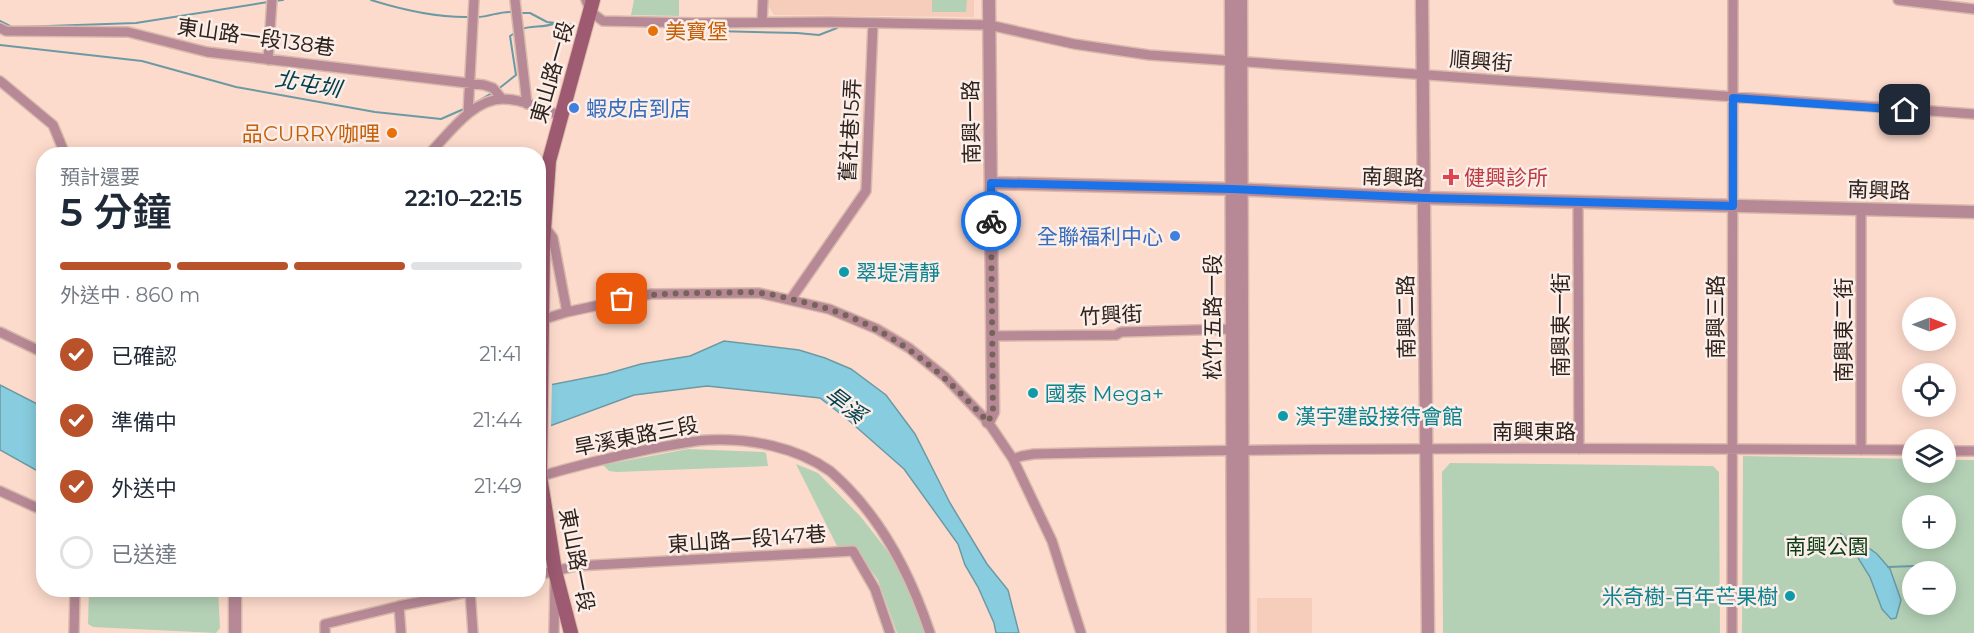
<!DOCTYPE html>
<html lang="zh-TW">
<head>
<meta charset="utf-8">
<style>
	body { margin:0; font-family:Montserrat,"Noto Sans TC",sans-serif; background:#f6f6f7; color:#1f2937; height:100vh; display:flex; flex-direction:column; font-size:22px; white-space:nowrap }
	* { box-sizing:border-box; margin:0 }
	p { font-size:20px; color:#747a83 }
	.icon { flex:none; width:33px; height:33px; fill:none; stroke:currentColor; stroke-width:2; stroke-linecap:round; stroke-linejoin:round }
	.map { position:relative; flex:1; overflow:hidden }
	.drawer { position:absolute; left:36px; top:147px; width:510px; height:450px; display:flex; flex-direction:column; background:#fff; border-radius:24px; box-shadow:0 3px 15px #0003 }
	.drawer>* { flex:none }
	.needle { width:39px; rotate:90deg }
	.tools { position:absolute; left:1902px; top:297px; display:grid; gap:12px }
	.tools a { display:grid; place-items:center; width:54px; height:54px; border-radius:50%; background:#fff; box-shadow:0 3px 15px #0003; font-size:30px }
	.pin { position:absolute; display:grid; place-items:center; width:51px; height:51px; color:#fff; margin:-26px; border-radius:12px; box-shadow:0 3px 9px #0006 }
	.courier { position:absolute; display:grid; place-items:center; width:60px; height:60px; margin:-30px; border:4px solid #1a73e8; border-radius:50%; background:#fff; color:#222; box-shadow:0 2px 8px #0007 }
	.overview em { font-style:normal; font-weight:600 }
	.overview div { display:flex; flex-direction:column-reverse }
	.overview { display:flex; align-items:center; justify-content:space-between; height:102px; padding:0 24px }
	h1 { font-size:39px; font-weight:600; line-height:45px }
	.bar { display:grid; grid-template-columns:repeat(4,1fr); gap:9px 6px; align-content:center; height:72px; padding:0 24px }
	.bar i { height:8px; border-radius:4px; background:#e0e1e3 }
	.bar .current { background:#b9522a }
	.bar p { grid-column:span 4 }
	ol { padding:0 24px; list-style:none }
	li { display:flex; align-items:center; gap:18px; height:66px }
	li p { margin-inline-start:auto }
	li .icon { padding:6px; border-radius:50%; background:#b9522a; color:#fff; stroke-width:4 }
	li:last-child { color:#747a83 }
	li i { width:33px; height:33px; border:3px solid #e0e1e3; border-radius:50% }
	.map>svg:first-child { display:block }
	.built { fill:#f5cdba }
	.green { fill:#b4d1b6; fill-rule:evenodd }
	.water { fill:#87cddf; stroke:#6c9aa4; stroke-width:1.5 }
	.pier { fill:#fddbcc }
	.lines { fill:none; stroke-linecap:round; stroke-linejoin:round }
	.stream { stroke:#6c9aa4; stroke-width:2 }
	.minor-casing { stroke:#d8baac; stroke-width:12 }
	.tertiary-casing { stroke:#d8baac; stroke-width:15 }
	.secondary-casing { stroke:#d8baac; stroke-width:16 }
	.minor { stroke:#b78895; stroke-width:9 }
	.tertiary { stroke:#b78895; stroke-width:12 }
	.secondary { stroke:#9d5a70; stroke-width:14 }
	.done { stroke:#76635a; stroke-width:6; stroke-dasharray:0 10.8 }
	.route { stroke:#1a73e8; stroke-width:8 }
	.food-dot { fill:#e8710a; stroke:#fbede7; stroke-width:2 }
	.shop-dot { fill:#3f7fe0; stroke:#fbede7; stroke-width:2 }
	.health-dot { fill:#e0444e; stroke:#fbede7; stroke-width:2 }
	.culture-dot { fill:#0f9aa8; stroke:#fbede7; stroke-width:2 }
	.labels { text-anchor:middle; dominant-baseline:central; stroke-width:5; stroke-linejoin:round; paint-order:stroke }
	.food-label { font-size:21px; fill:#c56008; stroke:#fbede7; text-anchor:start }
	.street-label { font-size:21px; fill:#2e221c; stroke:#fbede7 }
	.shop-label { font-size:21px; fill:#366cbe; stroke:#fbede7; text-anchor:start }
	.health-label { font-size:21px; fill:#be3a42; stroke:#fbede7; text-anchor:start }
	.culture-label { font-size:21px; fill:#0d838f; stroke:#fbede7; text-anchor:start }
	.park-label { font-size:21px; fill:#0b3c15; stroke:#fbede7 }
	.water-label { font-size:22px; font-style:italic; fill:#00414d; stroke:#fbede7 }
</style>
</head>
<body>
<div class="map">
<svg width="1974" height="633" viewBox="0 0 1974 633">
	<rect width="100%" height="100%" fill="#fddbcc"/>
	<!-- built -->
	<path class="built" d="M 769,0 L 974,0 L 974,17 L 774,15 L 768,5 Z
		M 1257,598 L 1312,598 L 1312,633 L 1257,633 Z"/>
	<!-- green -->
	<path class="green" d="M 634,0 L 679,0 L 679,16 L 631,15 Z
		M 932,0 L 967,0 L 966,12 L 932,12 Z
		M 688,449 L 763,452 L 766,453 L 768,466 L 617,472 L 609,471 L 603,465 Z
		M 1743,456 L 1912,459 L 1912,472 L 1946,472 L 1946,460 L 1974,460 L 1974,633 L 1742,633 ZM 1912,506 L 1946,506 L 1946,538 L 1912,538 ZM 1912,572 L 1946,572 L 1946,604 L 1912,604 Z
		M 1450,463 L 1713,466 L 1719,472 L 1720,633 L 1443,633 L 1442,472 Z
		M 796,464 L 818,473 L 861,517 L 886,549 L 905,581 L 925,633 L 897,633 L 878,580 L 856,549 L 839,550 Z
		M 89,590 L 218,590 L 220,628 L 216,633 L 93,627 L 88,624 Z"/>
	<!-- water -->
	<path class="water" d="M 724,341 L 799,350 L 825,358 L 851,369 L 886,395 L 915,434 L 950,503 L 987,564 L 1008,590 L 1019,633 L 996,633 L 994,623 L 978,587 L 965,565 L 958,544 L 904,469 L 846,418 L 820,398 L 707,386 L 634,395 L 539,430 L 539,387 L 606,374 L 641,364 L 690,356 Z
		M 0,385 L 43,407 L 43,474 L 0,450 Z
		M 1859,544 L 1866,546 L 1877,554 L 1890,569 L 1901,600 L 1896,618 L 1891,619 L 1882,609 L 1870,577 L 1855,553 Z"/>
	<!-- pier -->
	<path class="pier" d="M 552,382 L 551,428 L 538,433 L 538,384 Z"/>
	<g class="lines">
		<!-- stream -->
		<path class="stream" d="M 371,0 C 403,10 437,18 471,17
			M 274,1 L 283,0
			M 521,13 L 530,13 L 547,22 L 575,25
			M 477,17 C 490,17 499,11 512,12
			M 0,21 L 12,27
			M 18,27 L 136,23 L 268,2
			M 520,30 C 531,24 543,29 555,23
			M 715,31 L 797,33 L 819,35 L 837,28
			M 0,45 L 142,61 L 236,87 L 375,112 L 441,119 L 466,108
			M 497,90 L 516,75 L 510,36 L 515,33
			M 471,105 L 492,93
			M 1841,534 L 1857,548
			M 1888,567 L 1915,566"/>
		<defs>
			<path id="minor" d="M 515,0 L 527,104
				M 586,0 L 591,12 L 603,21 L 698,23 L 828,22 L 989,25 L 1074,44 L 1149,55 L 1974,114
				M 1898,0 L 1974,9
				M 762,22 L 763,0
				M 0,28 L 6,31 L 128,32 L 207,52 L 484,85 L 493,88 L 502,99
				M 268,60 L 272,0
				M 0,81 L 53,125 L 65,154
				M 468,114 L 474,0
				M 429,154 C 448,135 472,99 503,99 C 522,99 543,109 561,116
				M 1578,202 L 1579,449
				M 1861,210 L 1861,450
				M 544,226 L 553,238 L 567,312
				M 791,299 L 866,191 L 873,24
				M 538,321 L 567,312 L 651,294 L 759,293 L 829,309 L 877,329 L 909,348 L 945,377 L 988,422 L 1013,459 L 1052,541 L 1081,633
				M 0,332 L 44,353
				M 992,336 L 1116,335 L 1121,332 L 1232,329
				M 1946,451 L 1974,451
				M 1013,459 L 1022,456 L 1034,454 C 1327,447 1620,448 1912,450
				M 538,477 C 575,466 612,457 650,449 C 669,446 689,441 708,440 C 750,438 796,447 830,471 C 836,476 842,482 847,487 C 887,528 912,579 930,633
				M 0,491 L 44,511
				M 538,575 L 576,566 L 853,551 L 875,589 L 890,633
				M 470,591 L 473,633
				M 399,606 L 401,633
				M 74,633 L 75,590
				M 325,633 L 325,624 L 399,606 L 478,590
				M 554,633 L 555,583
				M 1732,633 L 1733,0"/>
			<path id="tertiary" d="M 1231,0 L 1233,633
				M 1241,0 L 1243,633
				M 1422,0 L 1428,633
				M 991,183 L 1232,189 L 1425,198 L 1974,212
				M 988,422 L 993,412 L 989,0
				M 235,590 L 235,633"/>
			<path id="secondary" d="M 571,633 L 555,571 L 540,476 L 543,243 L 549,161 L 593,0"/>
		</defs>
		<!-- minor casing -->
		<use href="#minor" class="minor-casing"/>
		<!-- tertiary casing -->
		<use href="#tertiary" class="tertiary-casing"/>
		<!-- secondary casing -->
		<use href="#secondary" class="secondary-casing"/>
		<!-- minor -->
		<use href="#minor" class="minor"/>
		<!-- tertiary -->
		<use href="#tertiary" class="tertiary"/>
		<!-- secondary -->
		<use href="#secondary" class="secondary"/>
	</g>
	<g class="lines">
		<!-- done -->
		<path class="done" d="M 622,299 C 653,293 682,293 713,293 C 728,293 744,291 759,293 C 774,294 789,299 803,302 C 883,321 934,363 988,422 L 993,412 L 991,221"/>
		<!-- route -->
		<path class="route" d="M 991,221 L 991,183 L 1232,189 L 1425,198 L 1733,206 L 1733,98 L 1905,110"/>
	</g>
	<!-- markers -->
	<g class="food-dot">
		<circle cx="653" cy="31" r="6"/>
		<circle cx="392" cy="133" r="6"/>
	</g>
	<g class="shop-dot">
		<circle cx="574" cy="108" r="6"/>
		<circle cx="1175" cy="236" r="6"/>
	</g>
	<path class="health-dot" d="M1448 168h6v6h6v6h-6v6h-6v-6h-6v-6h6z"/>
	<g class="culture-dot">
		<circle cx="844" cy="272" r="6"/>
		<circle cx="1033" cy="393" r="6"/>
		<circle cx="1283" cy="416" r="6"/>
		<circle cx="1790" cy="596" r="6"/>
	</g>
	<g class="labels">
		<!-- food labels -->
		<g class="food-label">
			<text x="665" y="31">美寶堡</text>
			<text x="380" y="133" text-anchor="end">品CURRY咖哩</text>
		</g>
		<!-- street labels -->
		<g class="street-label">
			<text transform="translate(256 37) rotate(8)">東山路一段138巷</text>
			<text transform="translate(1481 61) rotate(4)">順興街</text>
			<text transform="translate(552 72) rotate(-74)">東山路一段</text>
			<text transform="translate(971 122) rotate(-91)">南興一路</text>
			<text transform="translate(850 130) rotate(-87)">舊社巷15弄</text>
			<text transform="translate(1393 177) rotate(2)">南興路</text>
			<text transform="translate(1879 190) rotate(2)">南興路</text>
			<text transform="translate(1111 315) rotate(-3)">竹興街</text>
			<text transform="translate(1212 317) rotate(-90)">松竹五路一段</text>
			<text transform="translate(1406 317) rotate(-91)">南興二路</text>
			<text transform="translate(1715 317) rotate(-90)">南興三路</text>
			<text transform="translate(1560 325) rotate(-90)">南興東一街</text>
			<text transform="translate(1843 330) rotate(-90)">南興東二街</text>
			<text x="1534" y="431">南興東路</text>
			<text transform="translate(636 436) rotate(-11)">旱溪東路三段</text>
			<text transform="translate(747 539) rotate(-4)">東山路一段147巷</text>
			<text transform="translate(577 560) rotate(79)">東山路一段</text>
		</g>
		<!-- shop labels -->
		<g class="shop-label">
			<text x="586" y="108">蝦皮店到店</text>
			<text x="1163" y="236" text-anchor="end">全聯福利中心</text>
		</g>
		<!-- health labels -->
		<g class="health-label">
			<text x="1464" y="177">健興診所</text>
		</g>
		<!-- culture labels -->
		<g class="culture-label">
			<text x="856" y="272">翠堤清靜</text>
			<text x="1045" y="393">國泰 Mega+</text>
			<text x="1295" y="416">漢宇建設接待會館</text>
			<text x="1778" y="596" text-anchor="end">米奇樹-百年芒果樹</text>
		</g>
		<!-- park labels -->
		<g class="park-label">
			<text x="1827" y="546">南興公園</text>
		</g>
		<!-- water labels -->
		<g class="water-label">
			<text transform="translate(308 84) rotate(10)">北屯圳</text>
			<text transform="translate(845 405) rotate(37)">旱溪</text>
		</g>
	</g>
</svg>
<div class="tools">
<a><svg class="needle" viewBox="-14 -14 28 28"><path d="M0-13l5 13h-10z" fill="#e53935"/><path d="M0 13l5-13h-10z" fill="#747a83"/></svg></a>
<a><svg class="icon" aria-label="locate" viewBox="0 0 24 24"><circle cx="12" cy="12" r="6"/><path d="M12 2v4M12 18v4M2 12h4M18 12h4"/></svg></a>
<a><svg class="icon" aria-label="layers" viewBox="0 0 24 24"><path d="M12 4l9 5-9 5-9-5zM3 14l9 5 9-5"/></svg></a>
<a>+</a>
<a>−</a>
</div>
<div class="pin" style="left:622px;top:299px;background:#ea580c"><svg class="icon" aria-label="bag" viewBox="0 0 24 24"><path d="M5 8h14l-1 12H6zM9 8a3 3 0 0 1 6 0"/></svg></div>
<div class="pin" style="left:1905px;top:110px;background:#1f2937"><svg class="icon" aria-label="home" viewBox="0 0 24 24"><path d="M3 11l9-7 9 7M6 9v11h12V9"/></svg></div>
<div class="courier" style="left:991px;top:221px"><svg class="icon" aria-label="bike" viewBox="0 0 24 24"><circle cx="6" cy="16" r="4"/><circle cx="18" cy="16" r="4"/><path d="M6 16l4-8h5l3 8M10 8l3 8H6M13 5h3"/></svg></div>
<section class="drawer">
<div class="overview"><div><h1>5 分鐘</h1><p>預計還要</p></div><em>22:10–22:15</em></div>
<div class="bar"><i class="current"></i><i class="current"></i><i class="current"></i><i></i><p>外送中 · 860 m</p></div>
<ol>
<li><svg class="icon" aria-label="check" viewBox="0 0 24 24"><path d="M5 12l5 5 9-10"/></svg>已確認<p>21:41</p></li>
<li><svg class="icon" aria-label="check" viewBox="0 0 24 24"><path d="M5 12l5 5 9-10"/></svg>準備中<p>21:44</p></li>
<li><svg class="icon" aria-label="check" viewBox="0 0 24 24"><path d="M5 12l5 5 9-10"/></svg>外送中<p>21:49</p></li>
<li><i></i>已送達</li>
</ol>
</section>
</div>
</body>
</html>
